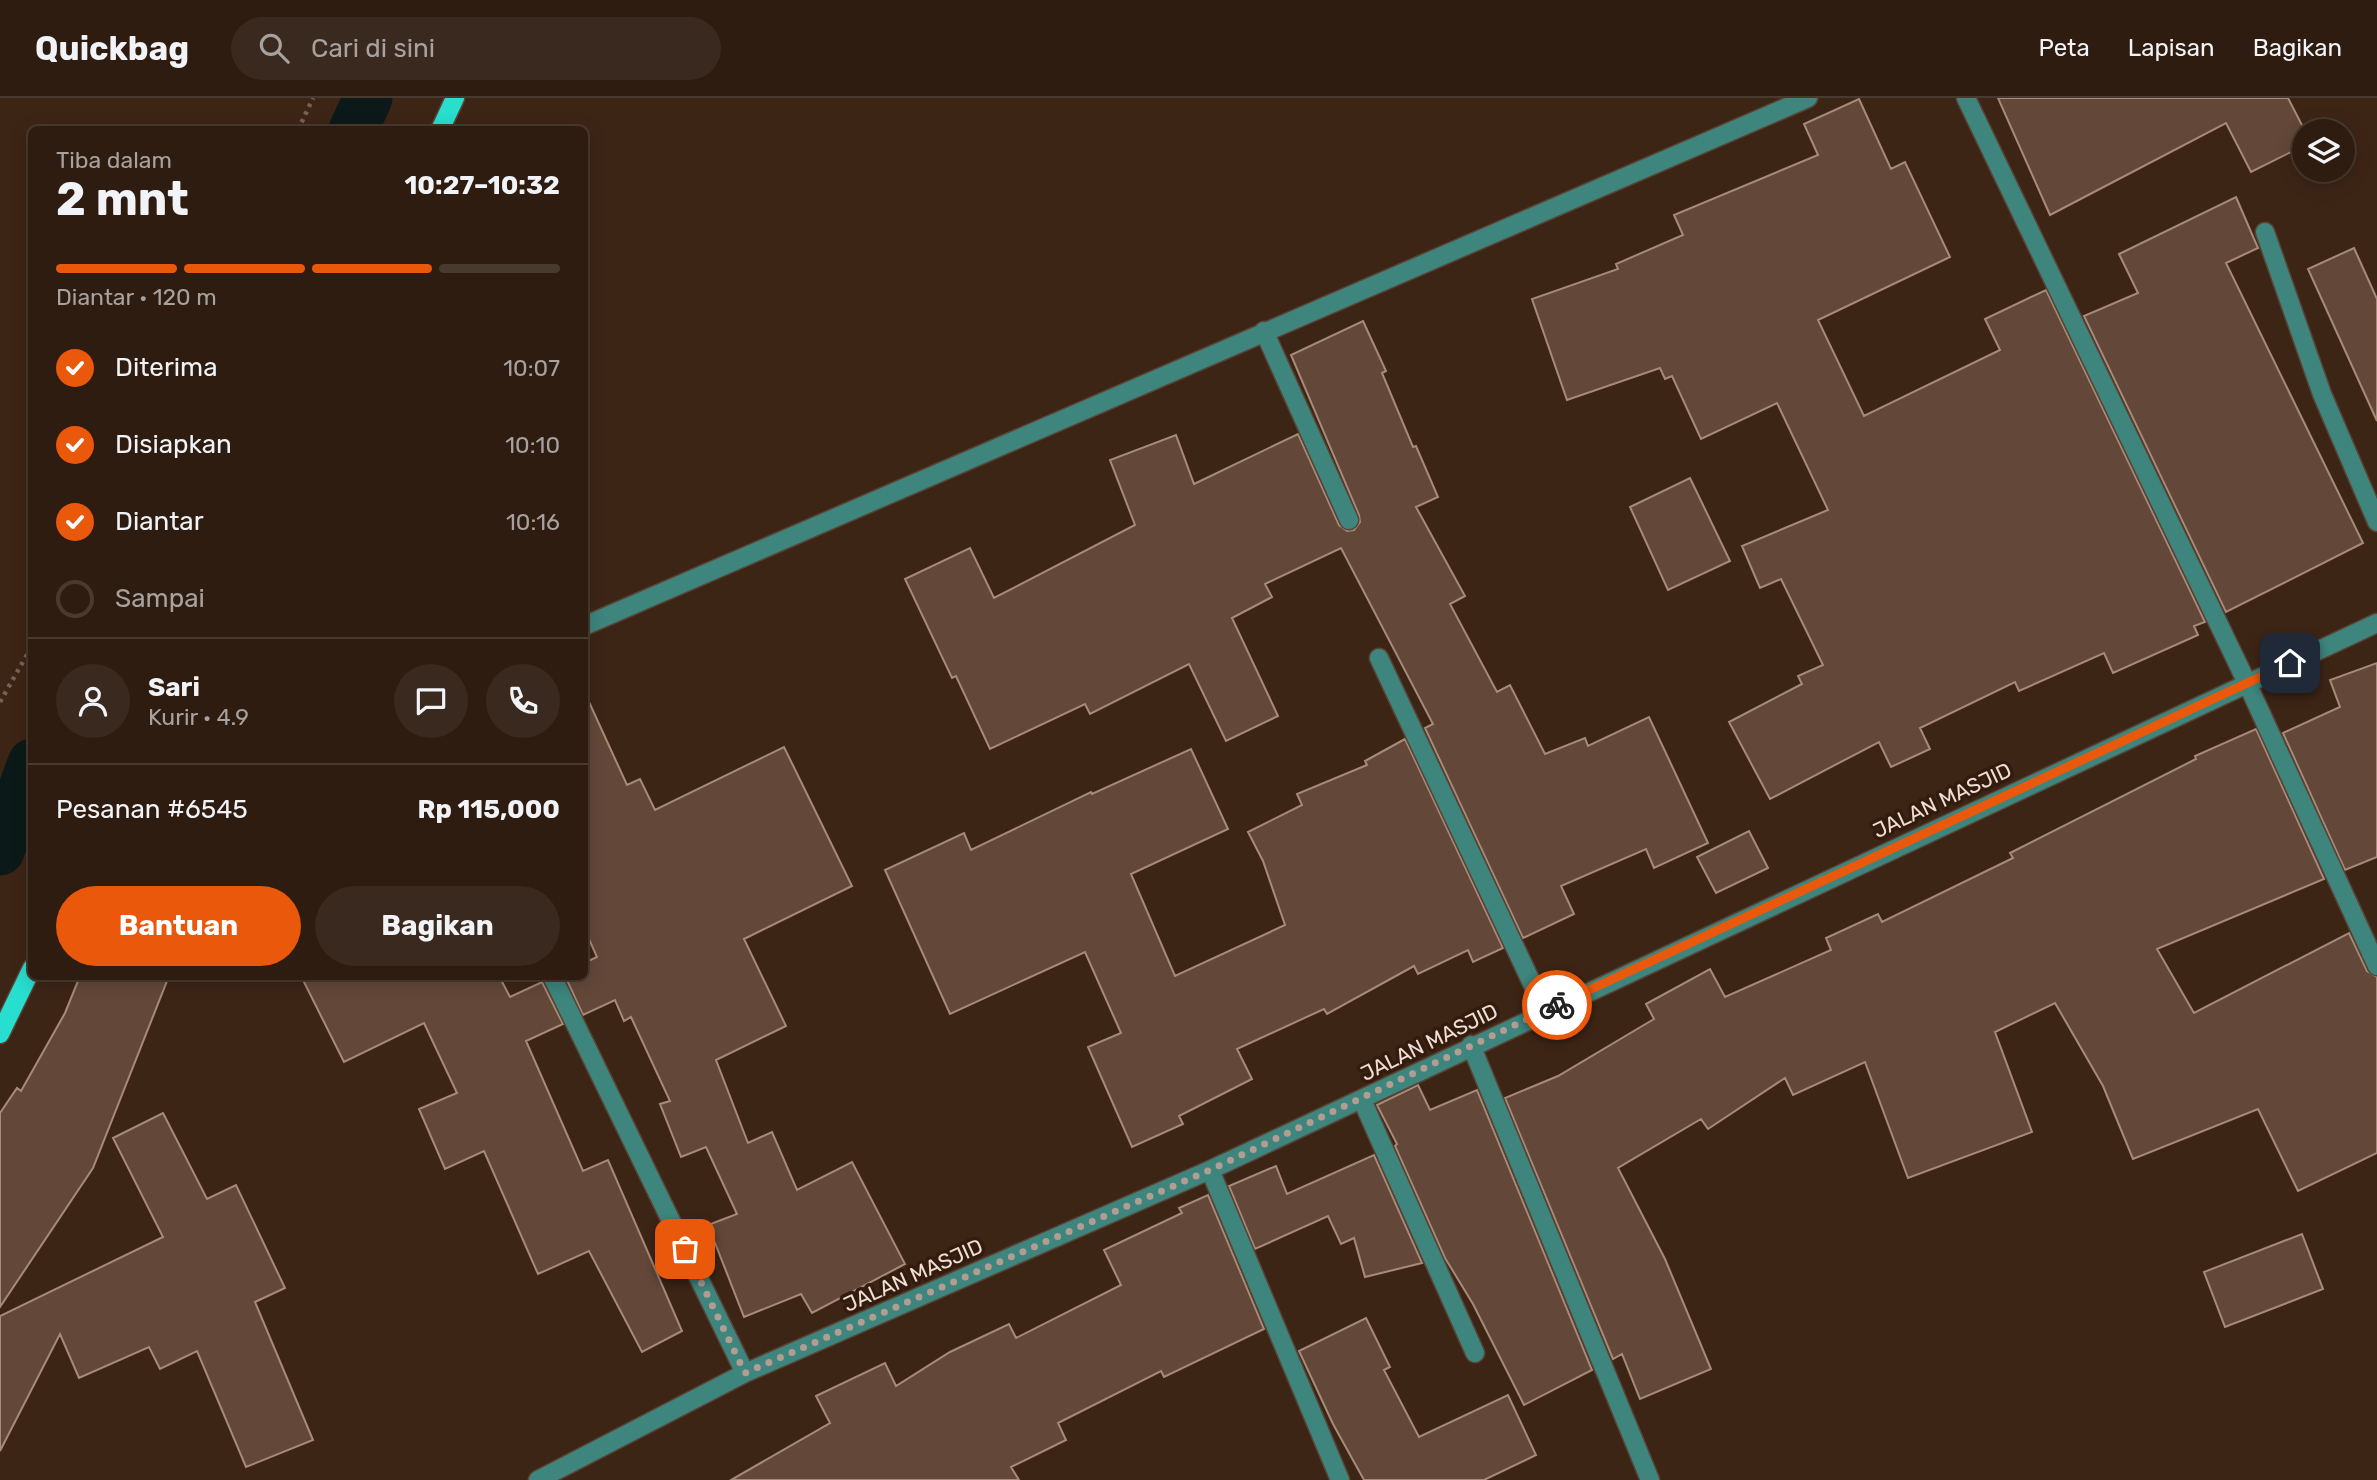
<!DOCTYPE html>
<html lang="id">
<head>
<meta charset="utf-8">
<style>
	body { margin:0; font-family:Rubik,sans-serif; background:#3a291e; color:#f1f3f6; height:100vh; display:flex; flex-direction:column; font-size:26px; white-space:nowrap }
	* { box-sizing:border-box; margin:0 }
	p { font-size:23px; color:#a7a19f }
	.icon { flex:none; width:38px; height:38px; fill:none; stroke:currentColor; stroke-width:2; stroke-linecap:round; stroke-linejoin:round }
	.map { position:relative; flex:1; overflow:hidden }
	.drawer { position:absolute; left:28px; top:28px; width:560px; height:854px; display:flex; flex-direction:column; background:#2e1c10; border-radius:10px; box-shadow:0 4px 18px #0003,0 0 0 2px #493a30 }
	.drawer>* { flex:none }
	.buttons { position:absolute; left:2292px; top:21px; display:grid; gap:14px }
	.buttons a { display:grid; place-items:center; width:63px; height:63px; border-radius:50%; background:#2e1c10; box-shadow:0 4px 18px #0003,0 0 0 2px #493a30; font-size:35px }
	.pin { position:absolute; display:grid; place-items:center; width:60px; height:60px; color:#fff; margin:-30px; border-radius:14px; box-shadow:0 4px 10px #0006 }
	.courier { position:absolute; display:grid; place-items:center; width:70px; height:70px; margin:-35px; border:5px solid #ea580c; border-radius:50%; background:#fff; color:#222; box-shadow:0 2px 9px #0007 }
	.headline em { font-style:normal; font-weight:700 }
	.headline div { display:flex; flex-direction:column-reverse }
	.headline { display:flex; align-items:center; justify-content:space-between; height:119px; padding:0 28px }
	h1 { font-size:46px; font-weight:700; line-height:52px }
	.bar { display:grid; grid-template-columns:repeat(4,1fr); gap:10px 7px; align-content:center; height:84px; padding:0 28px }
	.bar i { height:9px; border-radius:5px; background:#493a30 }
	.bar .selected { background:#ea580c }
	.bar p { grid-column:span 4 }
	.line { display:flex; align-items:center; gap:18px; padding:0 28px; border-top:2px solid #493a30 }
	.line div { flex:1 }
	.round { display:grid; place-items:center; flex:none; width:74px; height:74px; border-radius:37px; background:#3a291e }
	ol { padding:0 28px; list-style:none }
	li { display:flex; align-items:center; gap:21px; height:77px }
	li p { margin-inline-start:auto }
	li .icon { padding:7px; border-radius:50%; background:#ea580c; color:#fff; stroke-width:4 }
	li:last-child { color:#a7a19f }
	li i { width:38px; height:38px; border:4px solid #493a30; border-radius:50% }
	.cta { display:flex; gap:14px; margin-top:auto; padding:14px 28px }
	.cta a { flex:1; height:80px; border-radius:42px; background:#ea580c; color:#fff; font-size:28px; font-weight:700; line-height:80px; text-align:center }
	.cta a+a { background:#3a291e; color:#f1f3f6 }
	header { display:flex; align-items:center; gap:42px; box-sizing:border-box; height:98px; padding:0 35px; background:#2e1c10; border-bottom:2px solid #493a30 }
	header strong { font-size:33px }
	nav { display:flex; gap:38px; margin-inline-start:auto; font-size:24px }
	.search { width:490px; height:63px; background:#3a291e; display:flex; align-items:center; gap:18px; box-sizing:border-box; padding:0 24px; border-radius:38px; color:#a7a19f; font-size:26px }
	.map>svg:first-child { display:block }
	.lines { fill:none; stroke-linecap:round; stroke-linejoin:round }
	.canal { stroke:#0b1a18; stroke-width:49 }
	.building { fill:#634839; stroke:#a88a79; stroke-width:2 }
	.minor-casing { stroke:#594335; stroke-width:21 }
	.major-casing { stroke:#594335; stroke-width:21 }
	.path { stroke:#786255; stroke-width:4.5; stroke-dasharray:3.5 5; stroke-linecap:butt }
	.minor { stroke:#3d857d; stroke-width:18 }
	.major { stroke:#27decf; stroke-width:18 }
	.done { stroke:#b19d92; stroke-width:7; stroke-dasharray:0 12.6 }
	.route { stroke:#ea580c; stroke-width:9 }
	.labels { text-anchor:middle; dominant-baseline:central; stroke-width:7; stroke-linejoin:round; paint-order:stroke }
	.street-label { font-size:21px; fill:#efded5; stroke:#331b0d }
</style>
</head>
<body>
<header>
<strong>Quickbag</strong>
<div class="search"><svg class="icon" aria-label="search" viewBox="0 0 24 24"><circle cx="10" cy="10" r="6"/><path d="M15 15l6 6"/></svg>Cari di sini</div>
<nav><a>Peta</a><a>Lapisan</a><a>Bagikan</a></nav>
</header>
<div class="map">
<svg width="2377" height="1382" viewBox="0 0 2377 1382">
	<rect width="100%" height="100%" fill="#3d2516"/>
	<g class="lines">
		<!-- canal -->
		<path class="canal" d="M 353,32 L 368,0
			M 0,753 L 32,665"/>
	</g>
	<!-- building -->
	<path class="building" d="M 1998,0 L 2288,0 L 2305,33 L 2305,47 L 2251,74 L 2226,25 L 2050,117 Z
		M 1859,1 L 1891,71 L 1905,64 L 1950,159 L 1818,222 L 1864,318 L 2000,252 L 1985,221 L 2046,192 L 2205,524 L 2194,528 L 2198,537 L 2113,575 L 2104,555 L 2019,593 L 2015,584 L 1920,630 L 1930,651 L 1891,669 L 1879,644 L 1770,701 L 1729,624 L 1802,586 L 1798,578 L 1823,567 L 1781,481 L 1760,490 L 1742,448 L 1828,412 L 1777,305 L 1701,341 L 1672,278 L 1665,281 L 1660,270 L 1567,302 L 1532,201 L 1618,171 L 1616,166 L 1683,137 L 1674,117 L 1818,57 L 1804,26 Z
		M 2236,99 L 2258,150 L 2226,165 L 2363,445 L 2226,514 L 2084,218 L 2138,195 L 2119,156 Z
		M 2354,150 L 2377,201 L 2377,323 L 2308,171 Z
		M 1363,223 L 1386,273 L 1382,275 L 1413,349 L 1416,348 L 1438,399 L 1416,409 L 1465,498 L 1450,506 L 1497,594 L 1510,587 L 1545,656 L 1585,640 L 1588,648 L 1649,619 L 1708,745 L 1654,770 L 1646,751 L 1561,788 L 1574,816 L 1523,840 L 1425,630 L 1433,626 L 1341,450 L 1265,486 L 1272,499 L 1232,520 L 1278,618 L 1226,643 L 1189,566 L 1090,616 L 1085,606 L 990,651 L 956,578 L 952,580 L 905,481 L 970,450 L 994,500 L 1135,427 L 1110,362 L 1176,337 L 1194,386 L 1298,336 L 1339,427 L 1347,433 L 1354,432 L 1360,424 L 1359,417 L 1291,257 Z
		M 1690,380 L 1730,463 L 1668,492 L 1630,409 Z
		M 2377,565 L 2377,759 L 2345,772 L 2283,635 L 2340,609 L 2330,582 Z
		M 584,593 L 627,687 L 640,681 L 655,712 L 784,649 L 852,788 L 744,841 L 786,928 L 716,962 L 748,1045 L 772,1034 L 797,1092 L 852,1064 L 905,1166 L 812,1215 L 801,1196 L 744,1219 L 708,1127 L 737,1116 L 706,1049 L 681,1059 L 660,1006 L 670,1003 L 631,919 L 624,923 L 615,902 L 583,917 L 565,878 L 584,878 L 584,865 L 597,859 L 584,830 Z
		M 2256,631 L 2324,781 L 2157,851 L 2194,915 L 2349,835 L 2367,873 L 2377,879 L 2377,1055 L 2298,1093 L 2258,1011 L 2133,1061 L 2103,988 L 2055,905 L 1995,934 L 2032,1034 L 1908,1080 L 1865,964 L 1793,997 L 1785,980 L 1708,1031 L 1701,1021 L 1618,1070 L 1665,1161 L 1711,1271 L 1640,1301 L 1622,1256 L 1613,1261 L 1505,1000 L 1558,978 L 1654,921 L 1646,906 L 1710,871 L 1725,899 L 1831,852 L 1826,840 L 1878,816 L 1882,824 L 2013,760 L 2010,755 L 2196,661 L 2195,658 Z
		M 1405,641 L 1503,850 L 1473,864 L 1468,852 L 1418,876 L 1414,868 L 1327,916 L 1324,911 L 1237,951 L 1252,981 L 1179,1018 L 1183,1026 L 1132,1049 L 1088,949 L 1121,935 L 1085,854 L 950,916 L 885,772 L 964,735 L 971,752 L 1091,694 L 1092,696 L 1191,651 L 1228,731 L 1131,776 L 1175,878 L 1285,827 L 1263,763 L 1248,734 L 1302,707 L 1297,696 L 1367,667 L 1365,663 Z
		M 1749,733 L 1768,770 L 1716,795 L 1697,759 Z
		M 80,878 L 169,878 L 93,1070 L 0,1209 L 0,1015 L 17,990 L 21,993 L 65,915 Z
		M 301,878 L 499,878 L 510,899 L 542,884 L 563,926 L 526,943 L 583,1073 L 608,1062 L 682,1233 L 642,1254 L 589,1153 L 538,1176 L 484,1053 L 445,1071 L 419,1011 L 457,995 L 424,925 L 344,964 Z
		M 1418,987 L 1430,1012 L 1477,992 L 1592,1272 L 1524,1307 L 1473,1206 L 1445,1160 L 1395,1048 L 1397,1046 L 1377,1007 Z
		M 163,1015 L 207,1101 L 236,1087 L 285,1190 L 255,1204 L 313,1342 L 246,1369 L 197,1253 L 160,1271 L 149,1249 L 79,1280 L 60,1236 L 0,1353 L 0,1218 L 163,1139 L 113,1040 Z
		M 1374,1057 L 1422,1165 L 1365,1179 L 1354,1140 L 1341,1146 L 1328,1118 L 1255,1151 L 1229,1088 L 1276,1068 L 1287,1096 Z
		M 1208,1097 L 1264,1231 L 1164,1279 L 1161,1273 L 1058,1325 L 1066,1342 L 1011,1369 L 1019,1382 L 731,1382 L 830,1325 L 816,1298 L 885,1265 L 896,1288 L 950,1254 L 1009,1226 L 1016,1240 L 1121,1187 L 1104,1152 L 1182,1115 L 1179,1110 Z
		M 2302,1136 L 2323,1191 L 2225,1229 L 2204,1174 Z
		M 1366,1220 L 1390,1269 L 1384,1272 L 1419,1339 L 1508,1297 L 1536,1357 L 1484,1382 L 1364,1382 L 1333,1326 L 1299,1253 Z"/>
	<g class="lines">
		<defs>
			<path id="minor" d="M 1966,0 L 2247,585 L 2377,868
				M 2265,134 L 2322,296 L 2377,424
				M 1264,233 L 1349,422
				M 584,528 L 1808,0
				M 1379,560 L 1545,913
				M 552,878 L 745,1275
				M 1471,947 L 1650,1382
				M 1362,1002 L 1475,1255
				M 1210,1072 L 1340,1382
				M 538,1382 L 745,1275 L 1210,1072 L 2377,525"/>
			<path id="major" d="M 440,32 L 455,0
				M 0,936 L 32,870"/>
		</defs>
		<!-- minor casing -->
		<use href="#minor" class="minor-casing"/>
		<!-- major casing -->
		<use href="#major" class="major-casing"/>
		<!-- path -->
		<path class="path" d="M 298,32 L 313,0
			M 0,604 L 32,548"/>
		<!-- minor -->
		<use href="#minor" class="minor"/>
		<!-- major -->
		<use href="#major" class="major"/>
	</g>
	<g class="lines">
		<!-- done -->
		<path class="done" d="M 685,1151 L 745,1275 L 1210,1072 L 1557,907"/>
		<!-- route -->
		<path class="route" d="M 1557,907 L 2290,565"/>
	</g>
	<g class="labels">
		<!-- street labels -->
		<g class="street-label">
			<text transform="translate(1942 702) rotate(-25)">JALAN MASJID</text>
			<text transform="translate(1429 944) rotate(-26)">JALAN MASJID</text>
			<text transform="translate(913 1177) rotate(-24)">JALAN MASJID</text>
		</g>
	</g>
</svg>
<div class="buttons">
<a><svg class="icon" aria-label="layers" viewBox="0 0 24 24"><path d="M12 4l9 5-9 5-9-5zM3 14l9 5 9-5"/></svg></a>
</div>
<div class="pin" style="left:685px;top:1151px;background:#ea580c"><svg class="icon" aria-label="bag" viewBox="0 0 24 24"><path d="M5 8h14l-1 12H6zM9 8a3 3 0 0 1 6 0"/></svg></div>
<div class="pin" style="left:2290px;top:565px;background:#1f2937"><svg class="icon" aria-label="home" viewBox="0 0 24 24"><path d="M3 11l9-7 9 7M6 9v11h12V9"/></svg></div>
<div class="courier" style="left:1557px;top:907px"><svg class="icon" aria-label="bike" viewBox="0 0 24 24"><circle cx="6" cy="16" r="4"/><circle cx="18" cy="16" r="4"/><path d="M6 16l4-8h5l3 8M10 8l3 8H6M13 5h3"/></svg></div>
<section class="drawer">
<div class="headline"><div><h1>2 mnt</h1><p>Tiba dalam</p></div><em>10:27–10:32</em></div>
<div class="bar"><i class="selected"></i><i class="selected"></i><i class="selected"></i><i></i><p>Diantar · 120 m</p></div>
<ol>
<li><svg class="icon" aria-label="check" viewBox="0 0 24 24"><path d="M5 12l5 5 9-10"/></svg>Diterima<p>10:07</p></li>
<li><svg class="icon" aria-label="check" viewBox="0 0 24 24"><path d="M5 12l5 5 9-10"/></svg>Disiapkan<p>10:10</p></li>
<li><svg class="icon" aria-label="check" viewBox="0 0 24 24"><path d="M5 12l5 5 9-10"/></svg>Diantar<p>10:16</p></li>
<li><i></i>Sampai</li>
</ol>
<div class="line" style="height:126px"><a class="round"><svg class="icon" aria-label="person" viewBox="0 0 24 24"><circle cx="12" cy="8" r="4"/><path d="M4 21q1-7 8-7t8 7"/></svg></a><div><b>Sari</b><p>Kurir · 4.9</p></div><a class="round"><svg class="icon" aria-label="chat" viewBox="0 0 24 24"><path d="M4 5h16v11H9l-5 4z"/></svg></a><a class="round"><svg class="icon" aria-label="phone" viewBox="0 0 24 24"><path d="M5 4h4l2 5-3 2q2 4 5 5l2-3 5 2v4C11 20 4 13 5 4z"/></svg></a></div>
<div class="line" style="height:91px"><div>Pesanan #6545</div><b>Rp 115,000</b></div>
<div class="cta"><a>Bantuan</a><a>Bagikan</a></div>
</section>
</div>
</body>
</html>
